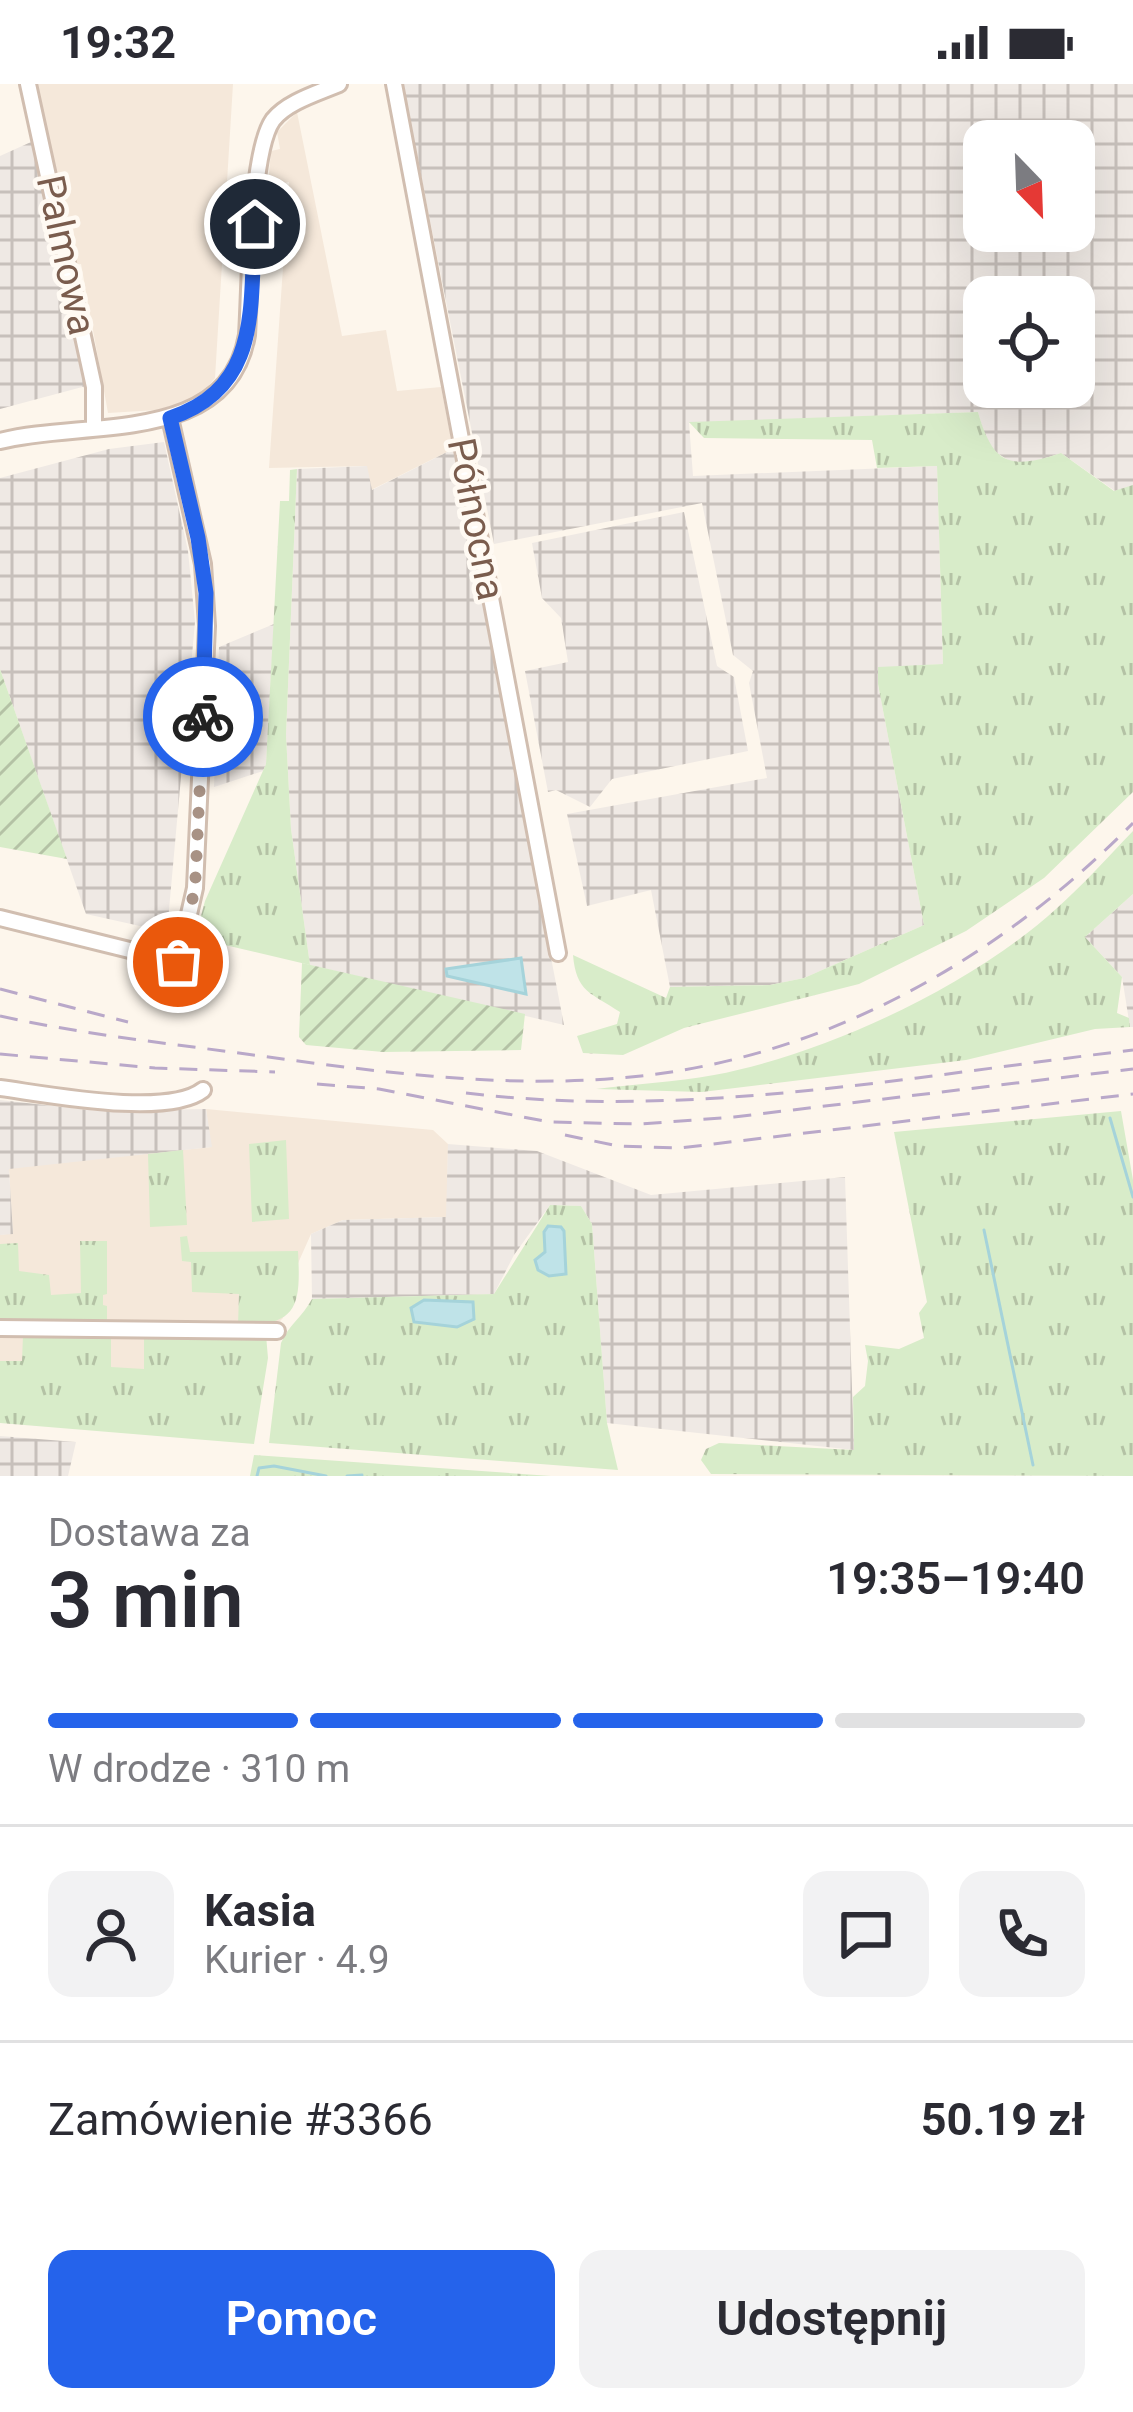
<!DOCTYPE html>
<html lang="pl">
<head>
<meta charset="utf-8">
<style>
	body { margin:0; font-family:Roboto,sans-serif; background:#f2f2f3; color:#2b2b33; height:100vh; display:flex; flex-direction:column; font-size:45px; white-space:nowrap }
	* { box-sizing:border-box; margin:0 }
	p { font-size:39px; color:#7c7c81 }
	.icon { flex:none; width:66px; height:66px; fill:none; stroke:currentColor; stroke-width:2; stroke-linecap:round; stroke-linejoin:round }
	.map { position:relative; height:1392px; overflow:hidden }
	.sheet { display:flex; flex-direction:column; background:#fff; flex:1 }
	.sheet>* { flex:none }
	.needle { width:78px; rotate:157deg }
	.fabs { position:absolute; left:963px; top:36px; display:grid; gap:24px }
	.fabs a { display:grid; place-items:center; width:132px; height:132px; border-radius:24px; background:#fff; box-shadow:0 12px 48px #0002; font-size:60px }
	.pin { position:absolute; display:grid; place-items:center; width:102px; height:102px; color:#fff; margin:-51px; border:6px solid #fff; border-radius:50%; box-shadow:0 3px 12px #0007 }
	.courier { position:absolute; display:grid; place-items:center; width:120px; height:120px; margin:-60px; border:9px solid #2563eb; border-radius:50%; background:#fff; color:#222; box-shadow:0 3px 15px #0007 }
	.headline em { font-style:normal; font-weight:600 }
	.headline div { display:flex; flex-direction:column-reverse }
	.headline { display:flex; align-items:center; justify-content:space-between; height:204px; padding:0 48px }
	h1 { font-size:78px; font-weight:600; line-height:90px }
	.bar { display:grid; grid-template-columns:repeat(4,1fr); gap:18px 12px; align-content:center; height:144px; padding:0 48px }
	.bar i { height:15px; border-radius:9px; background:#e1e1e2 }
	.bar .selected { background:#2563eb }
	.bar p { grid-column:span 4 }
	.line { display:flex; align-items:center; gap:30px; padding:0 48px; border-top:3px solid #e1e1e2 }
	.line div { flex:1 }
	.round { display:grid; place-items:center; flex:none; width:126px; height:126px; border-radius:24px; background:#f2f2f3 }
	.button { display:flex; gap:24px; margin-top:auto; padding:24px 48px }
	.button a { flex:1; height:138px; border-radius:24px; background:#2563eb; color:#fff; font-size:48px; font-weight:600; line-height:138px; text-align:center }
	.button a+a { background:#f2f2f3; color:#2b2b33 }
	.status { display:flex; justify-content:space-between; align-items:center; height:84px; padding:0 60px; background:#fff; direction:ltr }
	.status svg { height:33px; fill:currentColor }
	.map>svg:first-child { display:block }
	.residential { fill:#f5e8da }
	.industrial { fill:url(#industrial-grid); fill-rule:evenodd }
	.grass { fill:url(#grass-tufts) }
	.garden { fill:url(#garden-furrows) }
	.water { fill:#bfe3e8; stroke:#a5d3da; stroke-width:3 }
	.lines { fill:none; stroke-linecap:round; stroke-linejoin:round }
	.stream { stroke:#a5d3da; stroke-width:3 }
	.minor-casing { stroke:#d1beb0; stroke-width:20 }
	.minor { stroke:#fff; stroke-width:14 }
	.rail { stroke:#b9a8c9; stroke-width:3; stroke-dasharray:18 12; stroke-linecap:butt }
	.done { stroke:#a89285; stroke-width:12; stroke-dasharray:0 21.6 }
	.route { stroke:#2563eb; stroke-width:15 }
	.labels { text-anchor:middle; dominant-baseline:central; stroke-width:9; stroke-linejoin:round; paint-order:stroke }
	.street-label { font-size:39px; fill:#7a5c4d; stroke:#fffaf3 }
</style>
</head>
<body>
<div class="status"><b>19:32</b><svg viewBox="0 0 49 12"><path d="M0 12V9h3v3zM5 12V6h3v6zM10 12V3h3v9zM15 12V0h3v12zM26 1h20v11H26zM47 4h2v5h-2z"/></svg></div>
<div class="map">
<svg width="1133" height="1392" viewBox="0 0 1133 1392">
	<defs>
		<pattern id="industrial-grid" width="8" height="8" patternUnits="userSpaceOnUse" patternTransform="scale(3)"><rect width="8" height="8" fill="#efe9e4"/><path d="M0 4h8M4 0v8" fill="none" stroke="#c7c0bb"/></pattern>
		<pattern id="grass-tufts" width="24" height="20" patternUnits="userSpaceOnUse" patternTransform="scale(3)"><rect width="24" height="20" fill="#d8ecc9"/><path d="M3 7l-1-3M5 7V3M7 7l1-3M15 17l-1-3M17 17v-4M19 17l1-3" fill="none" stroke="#b4c2a5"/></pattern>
		<pattern id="garden-furrows" width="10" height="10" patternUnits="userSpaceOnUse" patternTransform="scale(3)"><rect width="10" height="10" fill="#d8ecc9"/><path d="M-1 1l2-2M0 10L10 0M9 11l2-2" fill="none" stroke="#b4c2a5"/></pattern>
	</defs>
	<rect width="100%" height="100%" fill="#fdf6ec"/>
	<!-- residential -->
	<path class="residential" d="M 36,0 L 233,0 L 215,294 L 205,306 L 185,318 L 157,326 L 108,329 L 81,180 L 74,181 Z
		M 297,28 L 342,252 L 386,246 L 397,307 L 441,303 L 453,365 L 371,406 L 366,382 L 269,384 L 289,98 L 268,101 L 271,67 L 280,65 L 277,48 Z
		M 206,1025 L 433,1046 L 448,1060 L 447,1133 L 343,1136 L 311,1150 L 287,1204 L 283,1234 L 266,1251 L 256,1316 L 0,1309 L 0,1151 L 13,1149 L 9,1084 L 211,1063 Z"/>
	<!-- industrial -->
	<path class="industrial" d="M 403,0 L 1133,0 L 1133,402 L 1115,407 L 1061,369 L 1031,379 L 1011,378 L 988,363 L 978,328 L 689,339 L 693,392 L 937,382 L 943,580 L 878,584 L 878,600 L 924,841 L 804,894 L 770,901 L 670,903 L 651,806 L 587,822 L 567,730 L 767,694 L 749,599 L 753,587 L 733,571 L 702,419 L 494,460 ZM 984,57 L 1074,57 L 1074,147 L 984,147 ZM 984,213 L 1074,213 L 1074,303 L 984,303 Z
		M 31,58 L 86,302 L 0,325 L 0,72 Z
		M 164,358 L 188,467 L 195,538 L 167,848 L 86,830 L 0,585 L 0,394 L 109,365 Z
		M 453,365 L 564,941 L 310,881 L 291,745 L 286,651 L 297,385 L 367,382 L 372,406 Z
		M 684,428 L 717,582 L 734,593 L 748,667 L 612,695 L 590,723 L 556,706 L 548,708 L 525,587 L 568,578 L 561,534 L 542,514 L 532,459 Z
		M 274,540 L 266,680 L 263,687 L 214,703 L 219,563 Z
		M 1133,810 L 1133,943 L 1130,943 L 1122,893 L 1085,853 Z
		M 0,1016 L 98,1027 L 206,1025 L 212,1063 L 9,1085 L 13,1150 L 0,1151 Z
		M 448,1060 L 537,1067 L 651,1111 L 845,1093 L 854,1366 L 607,1339 L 592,1140 L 581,1122 L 550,1121 L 514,1171 L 494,1210 L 312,1215 L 311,1150 L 343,1136 L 446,1133 Z
		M 0,1352 L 76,1358 L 68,1392 L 0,1392 Z"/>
	<!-- grass -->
	<path class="grass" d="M 978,328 C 993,381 1010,386 1061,369 L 1114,407 L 1133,401 L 1133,708 L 1044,794 L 966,847 L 859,900 L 684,944 L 623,971 L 583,969 L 577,952 L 617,940 L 620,928 C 591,909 576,908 573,871 L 666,914 L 670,903 L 770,901 L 804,894 L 924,841 L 878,600 L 878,583 L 943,580 L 937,382 L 877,384 L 872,356 L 704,354 L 689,338 Z
		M 297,385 L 286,651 L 291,745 L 310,881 L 195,854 L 205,817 L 266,680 L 280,417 L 289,417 L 290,386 Z
		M 1133,747 L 1133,810 L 1085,853 L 1122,893 L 1117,929 L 1129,934 L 1130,943 L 1095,945 L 966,976 L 702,1008 L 596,1005 C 635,1000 675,998 714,991 C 826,970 971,902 1056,825 C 1083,801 1108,773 1133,747 Z
		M 1121,1027 L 1133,1096 L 1133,1392 L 711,1390 L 701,1376 L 706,1365 L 719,1359 L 854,1366 L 853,1313 L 865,1302 L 868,1277 L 865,1261 L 899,1265 L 924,1254 L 919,1229 L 927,1218 L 894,1048 Z
		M 286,1056 L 289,1135 L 252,1138 L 249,1060 Z
		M 183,1066 L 187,1141 L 150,1143 L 148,1070 Z
		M 550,1121 L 581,1122 L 592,1140 L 607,1339 L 618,1386 L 269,1359 L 281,1259 C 288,1242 303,1232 312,1215 L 494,1210 Z
		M 187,1152 L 190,1168 L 298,1167 C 301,1222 298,1242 238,1241 L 239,1210 L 192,1208 L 191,1178 L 182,1177 L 180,1153 Z
		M 80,1157 L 107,1157 L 107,1210 L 103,1211 L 103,1221 L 107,1222 L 107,1242 L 0,1241 L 0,1160 L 18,1159 L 19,1187 L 49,1191 L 51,1211 L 81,1209 Z
		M 111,1248 L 111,1283 L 144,1285 L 144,1248 L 266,1251 L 268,1274 L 254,1360 L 0,1339 L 0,1277 L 22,1277 L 23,1251 Z
		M 254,1371 L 551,1392 L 250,1392 Z"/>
	<!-- garden -->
	<path class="garden" d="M 0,585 L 67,775 L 0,763 Z
		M 302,879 L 525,930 L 521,966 L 383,968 L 306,961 L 299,953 Z"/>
	<!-- water -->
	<path class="water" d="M 521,874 L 526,910 L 447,892 L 446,885 Z
		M 548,1142 L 561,1143 L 564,1147 L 566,1190 L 549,1192 L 538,1186 L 535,1176 L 545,1168 L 544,1148 Z
		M 424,1216 L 473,1218 L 474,1235 L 457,1243 L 414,1238 L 411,1224 Z"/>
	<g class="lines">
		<!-- stream -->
		<path class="stream" d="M 1110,1034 L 1133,1113
			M 984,1146 L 1033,1381
			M 257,1392 L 259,1384 L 274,1382 L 326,1392
			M 347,1392 L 362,1391"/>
		<defs>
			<path id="minor" d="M 28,0 L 94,303 L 94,343
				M 394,0 L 558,869
				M 0,357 C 84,335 228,363 247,251 C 250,207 250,68 273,36 C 287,18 318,9 339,0
				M 0,834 L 178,878 L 195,804 L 207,542 L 203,480 L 170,334
				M 0,1004 C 46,1010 167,1034 203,1006
				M 0,1244 L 277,1247"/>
		</defs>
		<!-- minor casing -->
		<use href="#minor" class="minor-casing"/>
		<!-- minor -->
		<use href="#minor" class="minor"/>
		<!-- rail -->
		<path class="rail" d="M 0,905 L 128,938
			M 0,932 C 86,951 174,960 261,972 C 386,989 514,1006 641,992 C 831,971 1001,873 1133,739
			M 0,970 L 155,984 L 275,988
			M 317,1000 L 379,1005 L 549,1038 L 641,1040 L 734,1033 L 1133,985
			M 466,1009 C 688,1036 912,992 1133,966
			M 565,1051 L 618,1062 L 680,1064 L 1133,1010"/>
	</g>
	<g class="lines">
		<!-- done -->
		<path class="done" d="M 178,878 L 195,804 L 203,633"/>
		<!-- route -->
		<path class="route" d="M 203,633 L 206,509 L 198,454 L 170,334 C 263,303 249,222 255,140"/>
	</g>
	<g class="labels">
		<!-- street labels -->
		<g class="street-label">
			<text transform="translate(66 171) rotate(78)">Palmowa</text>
			<text transform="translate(476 435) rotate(79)">Północna</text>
		</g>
	</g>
</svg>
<div class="fabs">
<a><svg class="needle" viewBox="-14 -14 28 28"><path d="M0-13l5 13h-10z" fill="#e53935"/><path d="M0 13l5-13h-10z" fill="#7c7c81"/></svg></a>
<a><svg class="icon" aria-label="locate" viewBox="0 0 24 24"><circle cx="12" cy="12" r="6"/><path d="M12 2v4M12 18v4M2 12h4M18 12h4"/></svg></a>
</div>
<div class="pin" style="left:178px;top:878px;background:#ea580c"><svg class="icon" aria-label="bag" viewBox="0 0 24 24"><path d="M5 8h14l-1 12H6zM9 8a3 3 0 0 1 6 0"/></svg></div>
<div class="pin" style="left:255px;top:140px;background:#1f2937"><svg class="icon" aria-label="home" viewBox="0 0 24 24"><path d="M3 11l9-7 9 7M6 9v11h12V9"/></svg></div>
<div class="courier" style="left:203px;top:633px"><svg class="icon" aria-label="bike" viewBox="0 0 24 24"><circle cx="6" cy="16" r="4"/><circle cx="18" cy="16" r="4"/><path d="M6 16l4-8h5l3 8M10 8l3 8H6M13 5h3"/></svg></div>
</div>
<section class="sheet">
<div class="headline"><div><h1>3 min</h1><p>Dostawa za</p></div><em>19:35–19:40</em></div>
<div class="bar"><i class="selected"></i><i class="selected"></i><i class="selected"></i><i></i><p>W drodze · 310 m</p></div>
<div class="line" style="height:216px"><a class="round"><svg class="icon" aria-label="person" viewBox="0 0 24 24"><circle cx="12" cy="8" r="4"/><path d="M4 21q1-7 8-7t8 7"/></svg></a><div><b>Kasia</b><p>Kurier · 4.9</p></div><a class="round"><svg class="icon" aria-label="chat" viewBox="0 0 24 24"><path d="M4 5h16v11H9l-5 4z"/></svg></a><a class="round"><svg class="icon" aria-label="phone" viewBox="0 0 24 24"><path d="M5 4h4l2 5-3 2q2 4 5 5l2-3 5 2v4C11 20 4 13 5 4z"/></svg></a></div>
<div class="line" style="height:156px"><div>Zamówienie #3366</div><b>50.19 zł</b></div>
<div class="button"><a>Pomoc</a><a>Udostępnij</a></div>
</section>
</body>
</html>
